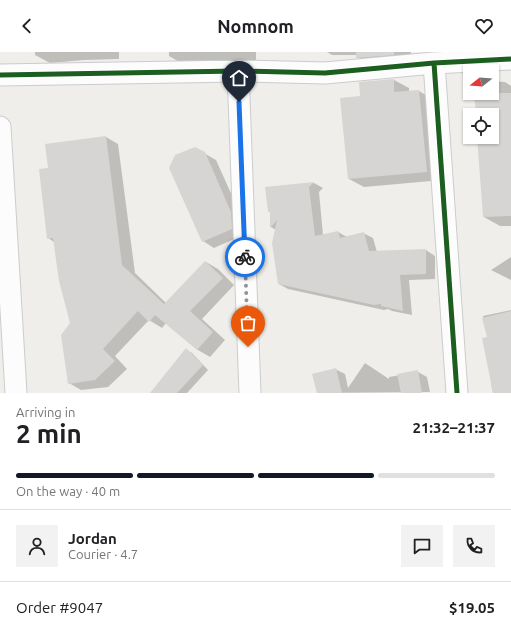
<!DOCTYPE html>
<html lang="en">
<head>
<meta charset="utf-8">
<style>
	body { margin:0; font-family:Ubuntu,sans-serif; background:#f2f2f2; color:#202124; height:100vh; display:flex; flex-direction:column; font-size:15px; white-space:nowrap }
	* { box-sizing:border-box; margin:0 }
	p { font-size:13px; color:#757577 }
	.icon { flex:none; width:22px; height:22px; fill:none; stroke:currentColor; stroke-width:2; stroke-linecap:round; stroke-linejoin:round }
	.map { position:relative; height:341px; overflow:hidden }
	.drawer { display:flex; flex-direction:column; background:#fff; flex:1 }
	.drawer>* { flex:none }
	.needle { width:26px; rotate:253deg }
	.fabs { position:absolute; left:463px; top:12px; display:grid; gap:8px }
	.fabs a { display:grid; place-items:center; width:36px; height:36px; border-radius:0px; background:#fff; box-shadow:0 1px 3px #0004; font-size:20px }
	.pin { position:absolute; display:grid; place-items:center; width:34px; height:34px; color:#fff; margin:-41px -17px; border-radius:50% 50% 50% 0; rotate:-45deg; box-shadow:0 0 4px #0007 }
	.pin .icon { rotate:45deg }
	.courier { position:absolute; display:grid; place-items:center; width:40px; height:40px; margin:-20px; border:3px solid #1a73e8; border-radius:50%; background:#fff; color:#222; box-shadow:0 1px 5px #0007 }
	.headline em { font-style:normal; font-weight:700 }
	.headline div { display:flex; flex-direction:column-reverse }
	.headline { display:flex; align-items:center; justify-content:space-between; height:68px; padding:0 16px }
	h1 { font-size:26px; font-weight:700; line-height:30px }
	.bar { display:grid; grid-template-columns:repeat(4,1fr); gap:6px 4px; align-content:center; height:48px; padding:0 16px }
	.bar i { height:5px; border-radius:3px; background:#e0e0e0 }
	.bar .current { background:#111827 }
	.bar p { grid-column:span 4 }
	.line { display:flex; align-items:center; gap:10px; padding:0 16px; border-top:1px solid #e0e0e0 }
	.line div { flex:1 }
	.round { display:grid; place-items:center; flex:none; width:42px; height:42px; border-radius:0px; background:#f2f2f2 }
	header { display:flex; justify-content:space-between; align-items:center; height:52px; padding:0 16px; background:#fff; font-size:18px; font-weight:700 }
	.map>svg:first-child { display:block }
	.shadow { fill:#0003 }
	.building { fill:#d6d5d3 }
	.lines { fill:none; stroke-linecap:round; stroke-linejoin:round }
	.street-casing { stroke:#cbcccc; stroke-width:23 }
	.street { stroke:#fdfcfc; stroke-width:21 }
	.cycleway-casing { stroke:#fff; stroke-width:8 }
	.cycleway { stroke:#1b5e20; stroke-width:5 }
	.done { stroke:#919496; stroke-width:4; stroke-dasharray:0 7.2 }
	.route { stroke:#1a73e8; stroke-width:5 }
</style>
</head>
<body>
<header><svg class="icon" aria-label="back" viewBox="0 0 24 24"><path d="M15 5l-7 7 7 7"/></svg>Nomnom<svg class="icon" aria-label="heart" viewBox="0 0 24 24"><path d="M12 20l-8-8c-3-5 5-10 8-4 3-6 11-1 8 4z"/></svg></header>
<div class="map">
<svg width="511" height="341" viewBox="0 0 511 341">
	<rect width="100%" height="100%" fill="#efeeea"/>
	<!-- shadow -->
	<path class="shadow" d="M 35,0 L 119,0 L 119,7 L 84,8 L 50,11 L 35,3 Z
		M 169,0 L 256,0 L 256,10 L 181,11 L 169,4 Z
		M 327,0 L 411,0 L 411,12 L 374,15 L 357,5 L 357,3 L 332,3 Z
		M 394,28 L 409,36 L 409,40 L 419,39 L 434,48 L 442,128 L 364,135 L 349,127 Z
		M 492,29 L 505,30 L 511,34 L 511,174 L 500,174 L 484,165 L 478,85 L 492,85 L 492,63 L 477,63 L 475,41 L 492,41 Z
		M 106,85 L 118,92 L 135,221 L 166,251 L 206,210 L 218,217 L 234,233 L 202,267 L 225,288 L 210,305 L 198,298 L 166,271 L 162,276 L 149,268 L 115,304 L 127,317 L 108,335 L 81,338 L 69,331 L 71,271 L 54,190 L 48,186 L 49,117 Z
		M 195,96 L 216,108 L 243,168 L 243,183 L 214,196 L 203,189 Z
		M 314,131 L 323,136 L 319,140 L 323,183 L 338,180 L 347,185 L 363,181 L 373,186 L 377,200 L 426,198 L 435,204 L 435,227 L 409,228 L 412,263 L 392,259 L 388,257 L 384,258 L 288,237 L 279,232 L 276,178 L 271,175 L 271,161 L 269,160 L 266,136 Z
		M 511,205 L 511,228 L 491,218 Z
		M 511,258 L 511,341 L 493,341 L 491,331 L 492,330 L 488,286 L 483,264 Z
		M 186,298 L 192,301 L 208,318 L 187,341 L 170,341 Z
		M 365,311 L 389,327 L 389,325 L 418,320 L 427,325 L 430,340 L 318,341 L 335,317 L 345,322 L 348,336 Z"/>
	<!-- building -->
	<path class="building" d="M 356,0 L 394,0 L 394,3 L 356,6 Z
		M 394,27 L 394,40 L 419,38 L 427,120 L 348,127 L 340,46 L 360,44 L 359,30 Z
		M 474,41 L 511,41 L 511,164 L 483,165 L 477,85 L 492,85 L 492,63 L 476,63 Z
		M 106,84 L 122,213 L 164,252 L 205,209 L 223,226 L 190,259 L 213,280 L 197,298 L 155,263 L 149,270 L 138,259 L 103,297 L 115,309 L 95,328 L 68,332 L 61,283 L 70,271 L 59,229 L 53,186 L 47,187 L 39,117 L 48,116 L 45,92 Z
		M 195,95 L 205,100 L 231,160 L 232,177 L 202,190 L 169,116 L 175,103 Z
		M 314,130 L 309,135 L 315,184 L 338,179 L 340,186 L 364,180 L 369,199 L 426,197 L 426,222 L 400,223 L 403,259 L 381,254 L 381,252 L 374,253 L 278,232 L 272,191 L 277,168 L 270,176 L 270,160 L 268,160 L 265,135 Z
		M 511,259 L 511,341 L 493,341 L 482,286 L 487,285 L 482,266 Z
		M 186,296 L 203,313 L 177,341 L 150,341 Z
		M 336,316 L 342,341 L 317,341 L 312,322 Z
		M 418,318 L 422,341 L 401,341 L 397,322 Z"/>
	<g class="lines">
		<defs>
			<path id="street" d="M 434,11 L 457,341
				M 238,19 L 250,341
				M 0,23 L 238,19 L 325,21 L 434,11 L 511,7
				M 0,75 L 16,341"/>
		</defs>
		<!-- street casing -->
		<use href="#street" class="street-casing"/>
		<!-- street -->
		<use href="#street" class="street"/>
		<defs>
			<path id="cycleway" d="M 434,11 L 457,341
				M 0,23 L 238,19 L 325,21 L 434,11 L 511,7"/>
		</defs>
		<!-- cycleway casing -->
		<use href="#cycleway" class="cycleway-casing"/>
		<!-- cycleway -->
		<use href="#cycleway" class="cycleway"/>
	</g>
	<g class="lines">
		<!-- done -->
		<path class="done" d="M 245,205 L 248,295"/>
		<!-- route -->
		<path class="route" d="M 239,50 L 245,205"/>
	</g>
</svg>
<div class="fabs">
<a><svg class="needle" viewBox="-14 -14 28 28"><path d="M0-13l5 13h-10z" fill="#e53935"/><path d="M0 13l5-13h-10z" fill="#757577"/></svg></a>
<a><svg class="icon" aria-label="locate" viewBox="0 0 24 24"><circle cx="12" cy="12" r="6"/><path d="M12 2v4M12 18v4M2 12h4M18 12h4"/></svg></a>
</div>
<div class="pin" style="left:248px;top:295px;background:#ea580c"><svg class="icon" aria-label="bag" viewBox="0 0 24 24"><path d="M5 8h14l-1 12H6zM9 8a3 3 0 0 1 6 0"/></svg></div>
<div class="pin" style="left:239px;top:50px;background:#1f2937"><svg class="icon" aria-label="home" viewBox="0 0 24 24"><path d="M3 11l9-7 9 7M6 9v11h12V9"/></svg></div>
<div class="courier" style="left:245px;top:205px"><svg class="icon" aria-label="bike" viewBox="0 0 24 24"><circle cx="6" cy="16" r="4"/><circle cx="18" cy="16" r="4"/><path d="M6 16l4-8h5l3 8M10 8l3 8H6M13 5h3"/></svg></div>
</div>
<section class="drawer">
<div class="headline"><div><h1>2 min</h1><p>Arriving in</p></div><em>21:32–21:37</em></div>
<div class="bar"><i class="current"></i><i class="current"></i><i class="current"></i><i></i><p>On the way · 40 m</p></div>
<div class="line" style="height:72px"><a class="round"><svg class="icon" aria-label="person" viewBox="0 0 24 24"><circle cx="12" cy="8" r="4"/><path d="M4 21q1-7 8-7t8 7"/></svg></a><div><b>Jordan</b><p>Courier · 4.7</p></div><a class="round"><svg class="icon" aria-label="chat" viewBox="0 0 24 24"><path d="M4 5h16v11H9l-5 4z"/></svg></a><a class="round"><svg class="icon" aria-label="phone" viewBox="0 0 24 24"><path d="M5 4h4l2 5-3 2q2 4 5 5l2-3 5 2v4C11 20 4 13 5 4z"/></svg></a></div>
<div class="line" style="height:52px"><div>Order #9047</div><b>$19.05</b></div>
</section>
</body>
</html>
